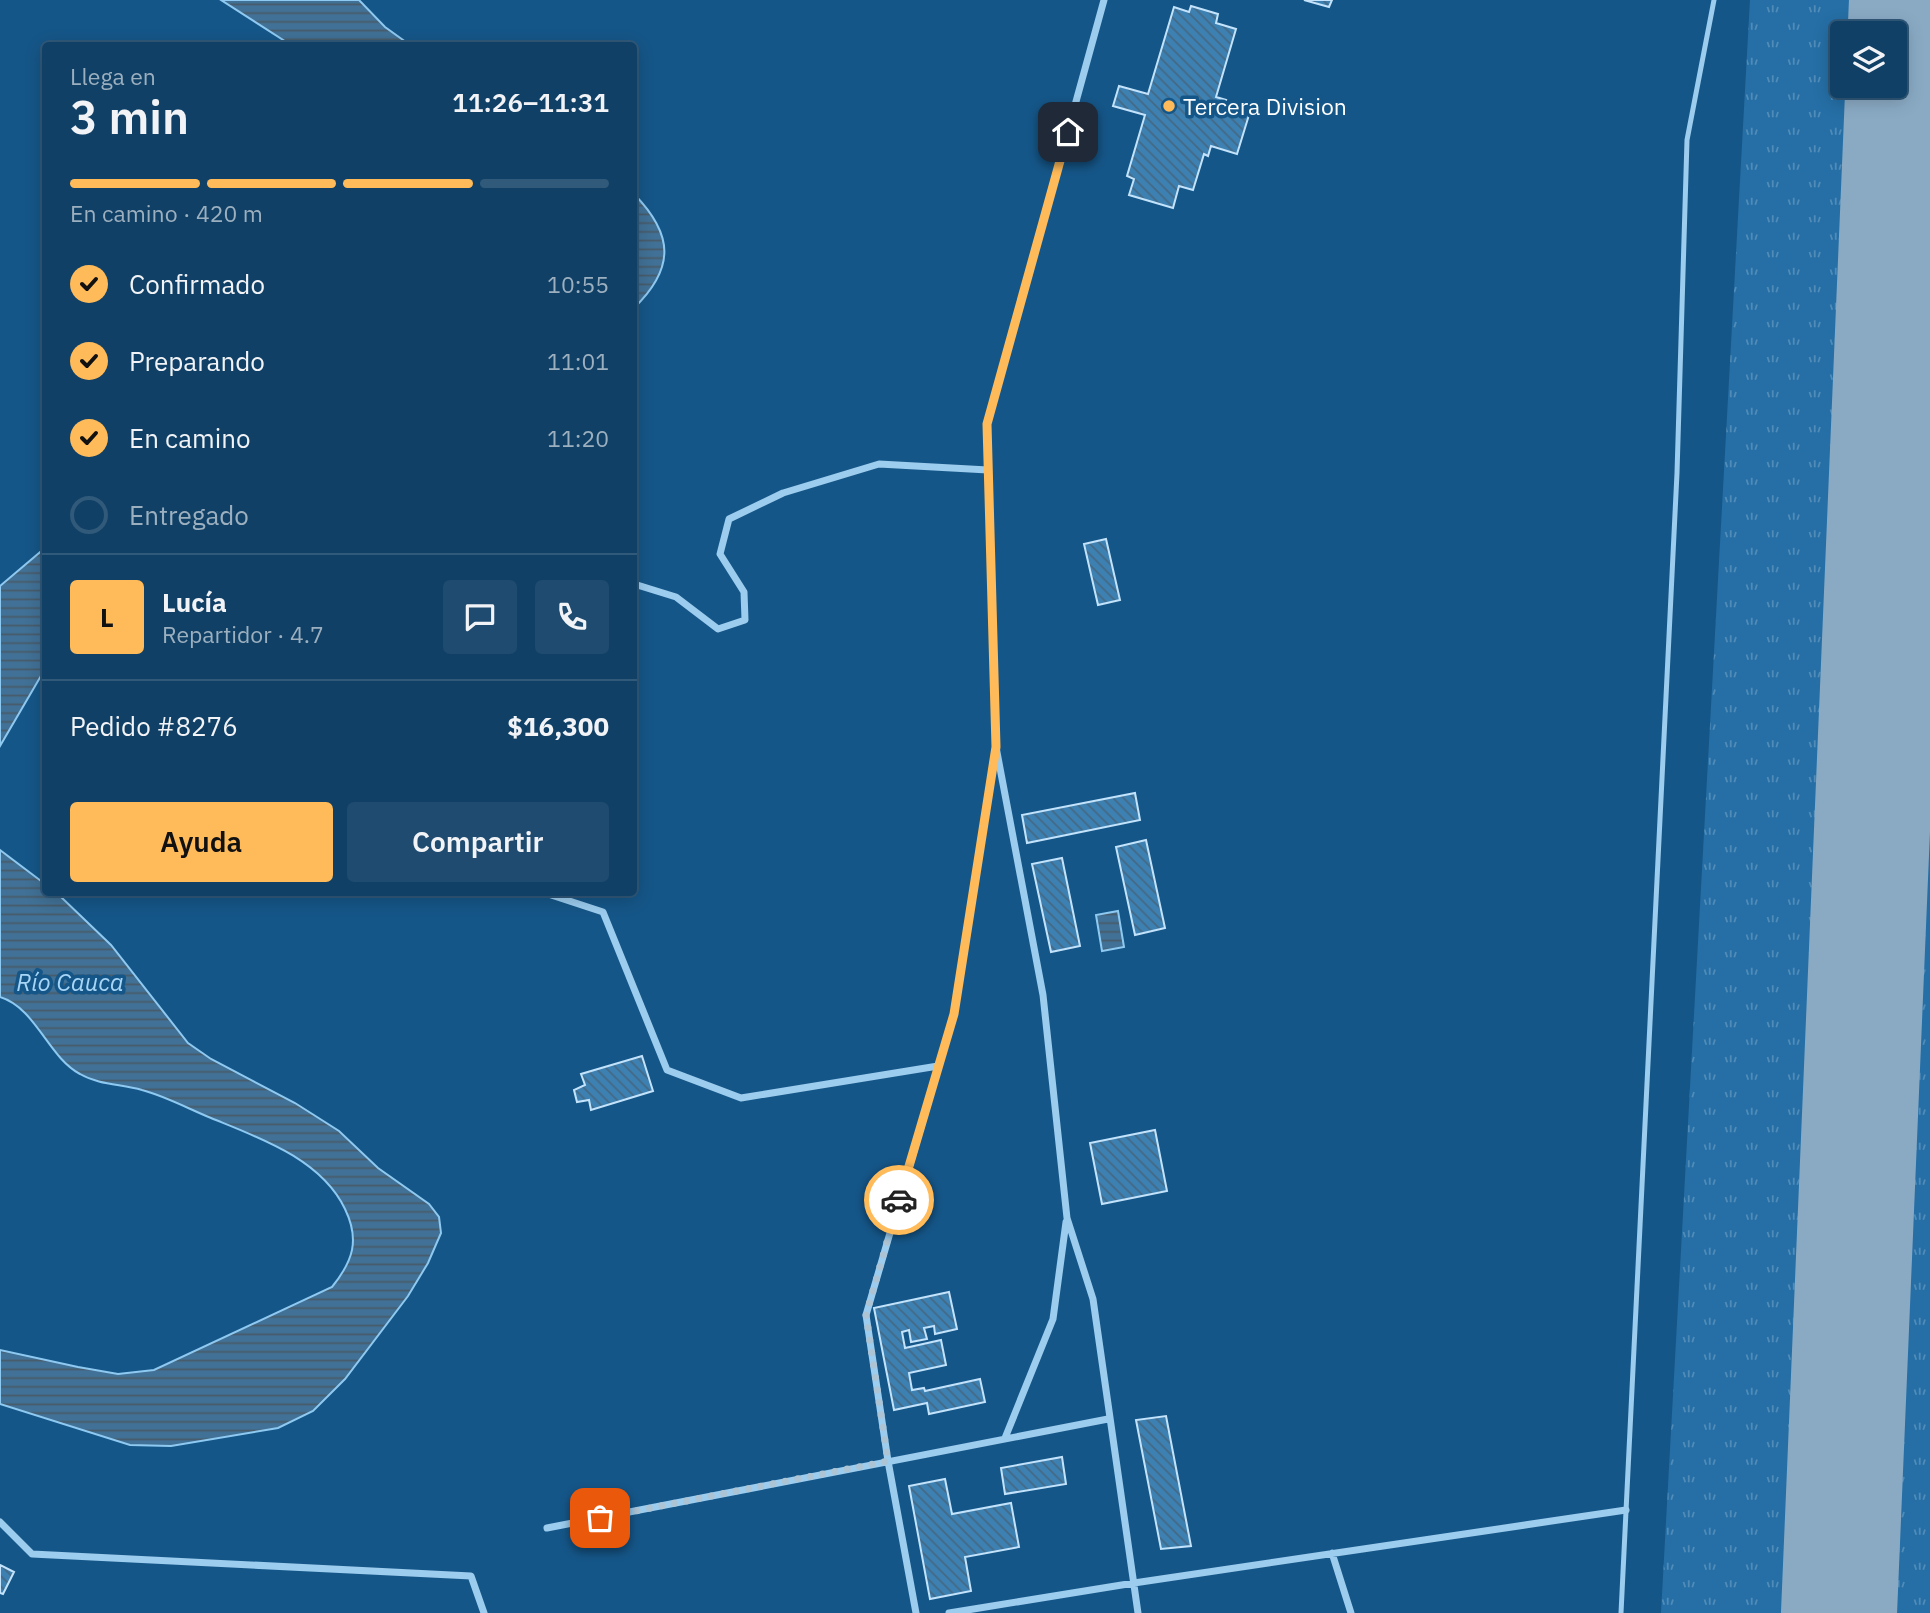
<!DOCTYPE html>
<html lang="es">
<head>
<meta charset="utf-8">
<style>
	body { margin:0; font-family:"IBM Plex Sans",sans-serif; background:#1e4b6f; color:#f1f3f6; height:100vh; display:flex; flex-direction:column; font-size:26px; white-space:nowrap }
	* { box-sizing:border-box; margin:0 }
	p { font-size:23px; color:#9cafbf }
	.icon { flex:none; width:38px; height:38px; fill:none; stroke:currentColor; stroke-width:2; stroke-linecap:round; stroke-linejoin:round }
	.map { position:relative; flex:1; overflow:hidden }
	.drawer { position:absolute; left:42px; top:42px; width:595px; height:854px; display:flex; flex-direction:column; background:#104066; border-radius:7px; box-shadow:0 4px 18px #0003,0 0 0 2px #30597a }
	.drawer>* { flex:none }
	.buttons { position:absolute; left:1830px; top:21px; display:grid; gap:14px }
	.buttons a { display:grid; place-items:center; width:77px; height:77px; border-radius:7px; background:#104066; box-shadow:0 4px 18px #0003,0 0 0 2px #30597a; font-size:35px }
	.pin { position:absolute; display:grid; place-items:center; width:60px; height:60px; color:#fff; margin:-30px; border-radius:14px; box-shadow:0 4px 10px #0006 }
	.courier { position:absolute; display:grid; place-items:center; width:70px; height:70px; margin:-35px; border:5px solid #ffba59; border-radius:50%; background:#fff; color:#222; box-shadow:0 2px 9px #0007 }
	.summary em { font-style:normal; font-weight:600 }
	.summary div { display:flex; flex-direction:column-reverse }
	.summary { display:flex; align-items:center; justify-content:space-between; height:119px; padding:0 28px }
	h1 { font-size:46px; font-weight:600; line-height:52px }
	.bar { display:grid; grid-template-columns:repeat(4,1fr); gap:10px 7px; align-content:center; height:84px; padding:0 28px }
	.bar i { height:9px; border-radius:5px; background:#30597a }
	.bar .current { background:#ffba59 }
	.bar p { grid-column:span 4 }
	.line { display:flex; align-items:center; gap:18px; padding:0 28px; border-top:2px solid #30597a }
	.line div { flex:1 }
	.round { display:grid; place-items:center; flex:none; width:74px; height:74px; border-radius:7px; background:#1e4b6f }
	ol { padding:0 28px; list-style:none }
	li { display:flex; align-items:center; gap:21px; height:77px }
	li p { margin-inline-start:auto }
	li .icon { padding:7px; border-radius:50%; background:#ffba59; color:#111; stroke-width:4 }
	li:last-child { color:#9cafbf }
	li i { width:38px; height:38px; border:4px solid #30597a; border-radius:50% }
	.action { display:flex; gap:14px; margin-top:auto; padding:14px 28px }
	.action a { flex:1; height:80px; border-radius:7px; background:#ffba59; color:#111; font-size:28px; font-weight:600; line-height:80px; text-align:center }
	.action a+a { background:#1e4b6f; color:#f1f3f6 }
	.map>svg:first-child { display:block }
	.grass { fill:url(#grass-tufts) }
	.water { fill:url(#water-rules); stroke:#8ec9f1; stroke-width:2 }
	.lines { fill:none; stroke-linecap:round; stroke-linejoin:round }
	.taxiway { stroke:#8aaac4; stroke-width:46 }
	.runway { stroke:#8aaac4; stroke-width:116 }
	.building { fill:url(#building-back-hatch); stroke:#c2e3fb; stroke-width:2 }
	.service { stroke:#9cccee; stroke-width:5 }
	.minor { stroke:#9cccee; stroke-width:7 }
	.done { stroke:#adc4d5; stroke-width:7; stroke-dasharray:0 12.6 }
	.route { stroke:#ffba59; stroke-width:9 }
	.poi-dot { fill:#ffba59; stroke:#155688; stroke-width:2.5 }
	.labels { text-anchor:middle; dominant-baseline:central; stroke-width:7; stroke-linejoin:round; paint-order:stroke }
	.poi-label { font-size:23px; fill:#fff; stroke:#155688; text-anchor:start }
	.water-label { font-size:24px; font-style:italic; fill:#a7d5f6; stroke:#155688 }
</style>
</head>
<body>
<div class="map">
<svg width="1930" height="1613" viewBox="0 0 1930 1613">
	<defs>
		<pattern id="grass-tufts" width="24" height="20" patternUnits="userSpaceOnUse" patternTransform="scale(1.75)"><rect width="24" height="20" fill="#256fa6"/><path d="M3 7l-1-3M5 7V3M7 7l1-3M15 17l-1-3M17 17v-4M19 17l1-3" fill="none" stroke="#518cb8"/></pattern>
		<pattern id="water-rules" width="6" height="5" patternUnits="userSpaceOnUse" patternTransform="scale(1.75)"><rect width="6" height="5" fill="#417196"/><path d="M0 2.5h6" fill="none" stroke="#485b6a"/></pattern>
		<pattern id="building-back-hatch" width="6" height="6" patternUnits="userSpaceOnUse" patternTransform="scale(1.75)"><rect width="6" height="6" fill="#3d80b2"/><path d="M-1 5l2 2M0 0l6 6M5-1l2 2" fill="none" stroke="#446984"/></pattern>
	</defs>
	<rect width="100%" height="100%" fill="#155688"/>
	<!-- grass -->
	<path class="grass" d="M 1750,0 L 1867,0 L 1866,33 L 1843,33 L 1843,86 L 1863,86 L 1792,1613 L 1661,1613 Z
		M 1930,799 L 1930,1613 L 1893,1613 Z"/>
	<!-- water -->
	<path class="water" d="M 221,0 L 359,0 L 385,27 L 410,45 L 291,45 Z
		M 634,194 C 674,235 675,268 634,308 Z
		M 45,548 L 45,669 L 0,746 L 0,586 Z
		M 0,850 L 45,884 L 46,892 L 56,893 L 59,895 L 111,945 L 188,1043 L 211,1059 L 295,1103 L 339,1131 L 378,1168 L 429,1204 L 439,1217 L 441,1233 L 428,1263 L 408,1296 L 345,1379 L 313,1411 L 278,1428 L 171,1446 L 130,1445 L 0,1404 L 0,1350 L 78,1367 L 118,1374 L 154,1370 L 332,1287 C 353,1261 360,1240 345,1209 C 321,1159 260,1138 211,1118 C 189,1109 165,1096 142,1090 C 121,1084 99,1085 80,1074 C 48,1057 36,1008 0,997 Z
		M 1118,911 L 1124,947 L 1102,951 L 1096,915 Z"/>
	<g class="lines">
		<!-- taxiway -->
		<path class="taxiway" d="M 1891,415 C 1898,440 1909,459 1930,475
			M 1884,583 C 1892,549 1898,514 1930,495"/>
		<!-- runway -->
		<path class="runway" d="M 1839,1613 L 1907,0"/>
	</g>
	<!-- building -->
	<path class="building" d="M 1304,0 L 1332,0 L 1329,7 Z
		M 1191,6 L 1218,14 L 1216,23 L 1236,29 L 1216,97 L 1226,100 L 1223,107 L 1249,115 L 1237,154 L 1211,146 L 1208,156 L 1204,154 L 1193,190 L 1179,186 L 1173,208 L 1129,195 L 1134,179 L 1127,176 L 1145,115 L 1113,106 L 1119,86 L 1148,94 L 1174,7 L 1189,12 Z
		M 1106,539 L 1120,600 L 1098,605 L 1084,544 Z
		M 1135,793 L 1140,820 L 1027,843 L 1022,815 Z
		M 1146,840 L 1165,928 L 1135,935 L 1116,847 Z
		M 1062,858 L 1080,946 L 1051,952 L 1032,864 Z
		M 642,1056 L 653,1091 L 591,1110 L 589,1100 L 577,1102 L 574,1090 L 585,1085 L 581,1074 Z
		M 1155,1130 L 1167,1191 L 1102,1204 L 1090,1143 Z
		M 949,1292 L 957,1329 L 935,1334 L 934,1326 L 924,1328 L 927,1339 L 911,1342 L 909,1330 L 902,1332 L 905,1348 L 941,1340 L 946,1365 L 909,1373 L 912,1390 L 924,1388 L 925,1391 L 980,1379 L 985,1402 L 929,1414 L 927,1403 L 894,1410 L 874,1308 Z
		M 1166,1416 L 1191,1546 L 1161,1549 L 1136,1420 Z
		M 1062,1457 L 1066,1484 L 1005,1494 L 1001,1468 Z
		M 945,1479 L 952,1514 L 1011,1503 L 1019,1547 L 965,1557 L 971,1591 L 930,1599 L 909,1486 Z
		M 0,1565 L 14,1572 L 3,1594 L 0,1593 Z"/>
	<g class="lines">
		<!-- service -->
		<path class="service" d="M 1621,1613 L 1677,473 L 1687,140 L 1714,0"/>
		<!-- minor -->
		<path class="minor" d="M 1104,0 L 987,424 L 996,747 L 1043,995 L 1067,1218 L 1093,1299 L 1138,1613
			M 634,584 L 676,597 L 718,629 L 745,620 L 744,592 L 720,554 L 729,519 L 783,493 L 879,464 L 988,470
			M 542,892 L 603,912 L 667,1070 L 741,1098 L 938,1066
			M 1005,1438 L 1053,1319 L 1066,1222
			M 0,1522 L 32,1554 L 471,1576 L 484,1613
			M 547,1528 L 1108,1419
			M 1332,1553 L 1351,1613
			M 916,1613 L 888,1461 L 866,1315 L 954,1014 L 995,752
			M 949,1613 L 1134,1583 L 1626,1510"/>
	</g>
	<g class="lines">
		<!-- done -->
		<path class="done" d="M 600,1518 L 888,1461 L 866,1315 L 899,1200"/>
		<!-- route -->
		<path class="route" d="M 899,1200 L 954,1014 L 996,747 L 987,424 L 1068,132"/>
	</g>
	<!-- markers -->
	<circle class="poi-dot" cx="1169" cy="106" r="7"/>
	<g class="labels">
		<!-- poi labels -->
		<g class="poi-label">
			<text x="1183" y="106">Tercera Division</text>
		</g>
		<!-- water labels -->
		<g class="water-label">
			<text x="70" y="982">Río Cauca</text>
		</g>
	</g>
</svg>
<div class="buttons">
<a><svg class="icon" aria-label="layers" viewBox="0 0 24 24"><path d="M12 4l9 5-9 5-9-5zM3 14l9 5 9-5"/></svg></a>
</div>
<div class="pin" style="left:600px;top:1518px;background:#ea580c"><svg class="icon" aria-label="bag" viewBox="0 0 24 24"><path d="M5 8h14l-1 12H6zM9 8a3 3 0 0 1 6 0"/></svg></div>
<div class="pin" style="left:1068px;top:132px;background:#1f2937"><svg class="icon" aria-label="home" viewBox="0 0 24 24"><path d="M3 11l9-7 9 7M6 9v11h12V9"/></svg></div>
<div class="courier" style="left:899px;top:1200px"><svg class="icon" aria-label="car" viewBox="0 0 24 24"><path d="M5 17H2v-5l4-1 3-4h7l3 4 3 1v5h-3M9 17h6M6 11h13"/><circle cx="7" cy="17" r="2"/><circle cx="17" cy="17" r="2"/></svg></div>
<section class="drawer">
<div class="summary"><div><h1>3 min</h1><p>Llega en</p></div><em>11:26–11:31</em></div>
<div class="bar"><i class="current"></i><i class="current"></i><i class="current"></i><i></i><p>En camino · 420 m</p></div>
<ol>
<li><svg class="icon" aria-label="check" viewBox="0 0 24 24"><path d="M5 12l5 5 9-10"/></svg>Confirmado<p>10:55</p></li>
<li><svg class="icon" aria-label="check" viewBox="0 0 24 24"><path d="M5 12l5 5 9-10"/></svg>Preparando<p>11:01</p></li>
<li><svg class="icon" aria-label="check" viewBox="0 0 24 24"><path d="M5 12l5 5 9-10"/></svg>En camino<p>11:20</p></li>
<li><i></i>Entregado</li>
</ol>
<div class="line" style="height:126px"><b class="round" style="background:#ffba59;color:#111">L</b><div><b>Lucía</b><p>Repartidor · 4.7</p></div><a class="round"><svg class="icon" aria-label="chat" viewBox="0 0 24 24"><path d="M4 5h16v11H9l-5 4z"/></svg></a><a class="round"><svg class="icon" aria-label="phone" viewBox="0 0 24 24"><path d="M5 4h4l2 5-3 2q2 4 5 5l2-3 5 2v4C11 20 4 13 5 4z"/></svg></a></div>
<div class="line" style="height:91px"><div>Pedido #8276</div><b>$16,300</b></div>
<div class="action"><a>Ayuda</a><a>Compartir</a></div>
</section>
</div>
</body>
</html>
